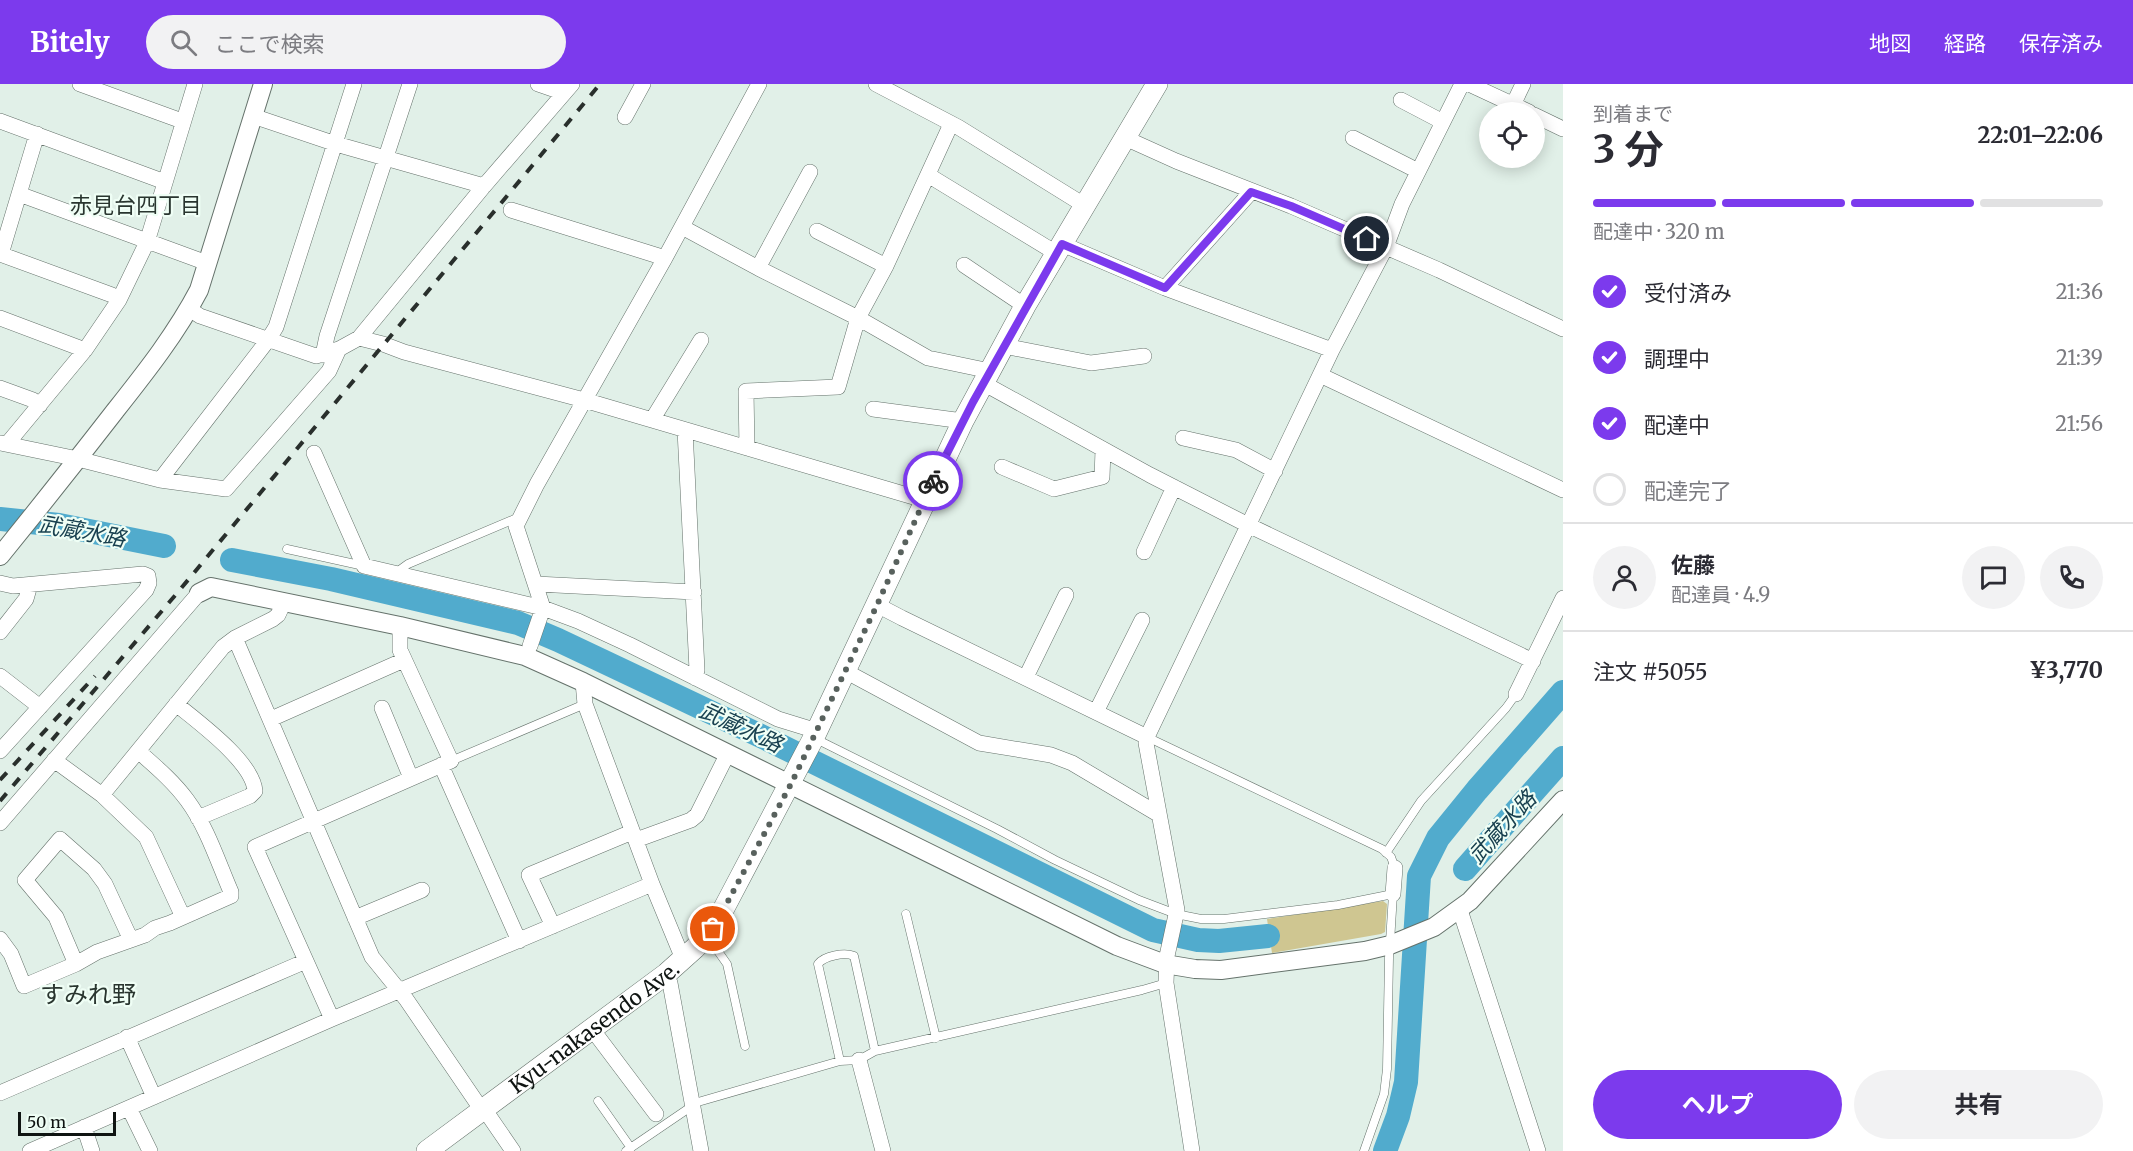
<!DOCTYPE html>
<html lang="ja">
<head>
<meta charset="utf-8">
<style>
	body { margin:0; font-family:Merriweather,"Noto Sans JP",serif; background:#f2f2f3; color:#2b2b33; height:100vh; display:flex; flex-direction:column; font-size:22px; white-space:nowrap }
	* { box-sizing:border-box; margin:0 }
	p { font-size:20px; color:#7c7c81 }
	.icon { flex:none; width:33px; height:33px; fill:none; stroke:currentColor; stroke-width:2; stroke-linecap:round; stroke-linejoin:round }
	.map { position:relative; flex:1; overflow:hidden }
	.drawer { display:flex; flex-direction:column; background:#fff; width:570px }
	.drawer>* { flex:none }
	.fabs { position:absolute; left:1479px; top:18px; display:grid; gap:12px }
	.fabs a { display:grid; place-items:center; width:66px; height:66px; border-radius:50%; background:#fff; box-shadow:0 3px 15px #0003; font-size:30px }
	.scale { position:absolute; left:18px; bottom:15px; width:98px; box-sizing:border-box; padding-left:6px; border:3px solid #0f1412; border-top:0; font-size:16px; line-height:21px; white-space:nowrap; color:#0f1412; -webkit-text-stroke:4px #effef5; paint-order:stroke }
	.pin { position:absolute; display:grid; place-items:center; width:51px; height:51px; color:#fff; margin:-26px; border:3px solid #fff; border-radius:50%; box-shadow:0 2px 6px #0007 }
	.courier { position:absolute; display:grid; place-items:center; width:60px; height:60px; margin:-30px; border:4px solid #7c3aed; border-radius:50%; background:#fff; color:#222; box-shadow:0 2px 8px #0007 }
	.headline em { font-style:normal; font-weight:700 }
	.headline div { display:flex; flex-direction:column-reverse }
	.headline { display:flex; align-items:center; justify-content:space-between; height:102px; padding:0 30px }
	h1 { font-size:39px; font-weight:700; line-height:45px }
	.bar { display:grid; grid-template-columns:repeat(4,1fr); gap:9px 6px; align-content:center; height:72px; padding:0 30px }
	.bar i { height:8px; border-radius:4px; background:#e1e1e2 }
	.bar .selected { background:#7c3aed }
	.bar p { grid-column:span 4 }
	.line { display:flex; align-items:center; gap:15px; padding:0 30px; border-top:2px solid #e1e1e2 }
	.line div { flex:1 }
	.round { display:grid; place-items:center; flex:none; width:63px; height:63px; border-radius:32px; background:#f2f2f3 }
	ol { padding:0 30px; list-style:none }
	li { display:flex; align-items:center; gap:18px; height:66px }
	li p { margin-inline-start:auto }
	li .icon { padding:6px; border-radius:50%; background:#7c3aed; color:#fff; stroke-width:4 }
	li:last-child { color:#7c7c81 }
	li i { width:33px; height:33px; border:3px solid #e1e1e2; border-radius:50% }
	.primary-button { display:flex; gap:12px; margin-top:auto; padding:12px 30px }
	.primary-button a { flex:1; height:69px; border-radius:36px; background:#7c3aed; color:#fff; font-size:24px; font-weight:700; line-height:69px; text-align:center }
	.primary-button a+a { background:#f2f2f3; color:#2b2b33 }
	header { display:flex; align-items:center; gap:36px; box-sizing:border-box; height:84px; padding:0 30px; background:#7c3aed; color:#fff }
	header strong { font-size:28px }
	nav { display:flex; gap:33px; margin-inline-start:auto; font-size:21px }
	.search { width:420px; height:54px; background:#f2f2f3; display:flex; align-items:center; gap:15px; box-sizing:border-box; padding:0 21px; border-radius:33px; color:#7c7c81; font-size:22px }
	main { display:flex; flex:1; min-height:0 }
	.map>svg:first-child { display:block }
	.green { fill:#cfc691 }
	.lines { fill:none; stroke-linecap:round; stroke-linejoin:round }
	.river { stroke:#51abcd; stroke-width:24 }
	.service-casing { stroke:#65726b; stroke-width:9 }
	.minor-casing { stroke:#65726b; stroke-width:16 }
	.tertiary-casing { stroke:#65726b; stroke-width:20 }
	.secondary-casing { stroke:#65726b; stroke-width:22 }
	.service { stroke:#fff; stroke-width:8 }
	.minor { stroke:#fff; stroke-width:15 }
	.tertiary { stroke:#fff; stroke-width:18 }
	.secondary { stroke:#fff; stroke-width:21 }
	.rail { stroke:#292f2c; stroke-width:4; stroke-dasharray:10 10; stroke-linecap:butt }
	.done { stroke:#58615d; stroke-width:6; stroke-dasharray:0 10.8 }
	.route { stroke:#7c3aed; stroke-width:8 }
	.labels { text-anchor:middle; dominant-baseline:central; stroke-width:4.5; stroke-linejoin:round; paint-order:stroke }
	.street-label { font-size:21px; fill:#0f1412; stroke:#effef5 }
	.neighbourhood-label { font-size:22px; fill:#29352f; stroke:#effef5 }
	.water-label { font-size:22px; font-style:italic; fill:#194150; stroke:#effef5 }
	.quarter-label { font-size:24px; fill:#29352f; stroke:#effef5 }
</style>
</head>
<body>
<header>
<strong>Bitely</strong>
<div class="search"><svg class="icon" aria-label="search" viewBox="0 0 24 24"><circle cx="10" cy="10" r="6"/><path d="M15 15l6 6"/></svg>ここで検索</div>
<nav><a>地図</a><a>経路</a><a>保存済み</a></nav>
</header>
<main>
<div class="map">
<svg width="1563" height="1067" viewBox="0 0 1563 1067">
	<rect width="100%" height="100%" fill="#e1f0e8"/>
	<!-- green -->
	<path class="green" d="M 1383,817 L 1387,820 L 1385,848 L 1381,850 L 1272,869 L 1267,835 Z"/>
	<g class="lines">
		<!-- river -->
		<path class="river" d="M 0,435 L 59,441 L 164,462
			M 232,476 L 331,495 L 518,539 L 558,556 L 767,655 L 1153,846 L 1198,856 L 1219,857 L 1268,852
			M 1465,785 L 1563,674
			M 1385,1067 L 1398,1032 L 1406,998 L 1419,792 L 1438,754 L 1477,706 L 1563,608"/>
		<defs>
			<path id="service" d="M 287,465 L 364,482
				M 397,488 L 408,480 L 517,434
				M 1147,653 L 1382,765 L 1391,773 L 1395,784
				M 816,655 L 997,745 L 1055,776 L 1139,816 L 1176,830 L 1201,835 L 1224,835 L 1338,821 L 1393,810 L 1389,874 L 1387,985 L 1384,1010 L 1364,1067
				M 451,677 L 585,620
				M 1386,769 L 1421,717 L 1506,624 L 1516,610
				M 906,830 L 936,954
				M 708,853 L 727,880 L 745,962
				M 840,977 L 818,880 C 824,872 844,868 854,872 L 875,967
				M 598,1017 L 631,1064
				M 626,1067 L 698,1018 L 840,977 L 859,976 L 875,967 L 1142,906 L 1166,899"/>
			<path id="minor" d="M 80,0 L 182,37
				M 538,0 L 564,9
				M 876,0 L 958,43 L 1084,121
				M 1469,0 L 1529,28
				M 1401,16 L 1443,38
				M 1513,21 L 1523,0
				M 1534,31 L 1563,45
				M 253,32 L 336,60 L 484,102
				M 625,33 L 643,0
				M 0,37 L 165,98
				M 1125,54 L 1176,77 L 1291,122 L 1439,186 L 1563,245
				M 1353,54 L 1418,87
				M 928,91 L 1056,169
				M 19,110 L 207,179
				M 511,126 L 665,174
				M 682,143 L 758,184 L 858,234 L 928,274 L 990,287
				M 817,147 L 886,182
				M 1062,160 L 1165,204 L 1332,266
				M 0,170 L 112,211 L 119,216
				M 1,170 L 37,50
				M 964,181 L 1025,222
				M 758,184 L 810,88
				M 1165,204 L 1251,108
				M 189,225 L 200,232 L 316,272 L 339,265 L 359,254 L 484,102 L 572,0
				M 0,234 L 85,266
				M 359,254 L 383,260 L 404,268 L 584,316 L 924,416
				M 1004,262 L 1091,279 L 1144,272
				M 323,271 L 327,252 L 410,0
				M 1320,291 L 1563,406
				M 983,299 L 1150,391 L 1248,441 L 1533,577
				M 0,304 L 33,316 L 40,321
				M 873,325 L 963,337
				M 652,336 L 701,256
				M 685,346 L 697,586 L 695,594
				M 1183,354 L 1236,366 L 1275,387
				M 1,359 L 78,375 L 160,396 L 226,405 L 329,287 L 339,265
				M 7,360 L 85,266 L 119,216 L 147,158 L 195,0
				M 747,364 L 746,307 L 838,303 L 858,234 L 886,182 L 951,40
				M 314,369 L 364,482 L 543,524 L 578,537 L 630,561 L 778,635 L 817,647
				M 1002,383 L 1054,405 L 1102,393 L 1103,366
				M 160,396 L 268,256 L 276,243 L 354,0
				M 1144,468 L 1174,403
				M 0,499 L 13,502 L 143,490 L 148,492 L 149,499 L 146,506 L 0,667
				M 536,500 L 694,508
				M 877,521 L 902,534 L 1147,653
				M 0,548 L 26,515 L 30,501
				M 235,554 L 372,873 L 406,915 L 477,1019 L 489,1032 L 513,1067
				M 530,562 L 543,524 L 516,442 L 537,400 L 665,174 L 759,0
				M 845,587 L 979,659 L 1051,671 L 1072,679 L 1158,730
				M 0,592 L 40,623
				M 1026,593 L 1066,511
				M 583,598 L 585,620 L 652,800 L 683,875
				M 1516,610 L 1563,514
				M 176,620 C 198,638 253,678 255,707 L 250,712 L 198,734
				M 382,624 L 411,694
				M 1096,628 L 1142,536
				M 271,635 L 404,576
				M 54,676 L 102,711 L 146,753 L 183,833
				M 441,681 L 519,857
				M 102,711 L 223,563 L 235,554 L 273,535 L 278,531 L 284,518
				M 0,739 L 199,509
				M 636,756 L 691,736 L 697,731 L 728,669
				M 1393,810 L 1395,784
				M 1460,826 L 1538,1067
				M 355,834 L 422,806
				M 553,842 L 529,791 L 632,748
				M 0,855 L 11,870 L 24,902 L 76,880 L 97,868 L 145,851 L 155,844 L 170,839 L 231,812 L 231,808 C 218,778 207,743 187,716 C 173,697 155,682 138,667
				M 76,880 L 56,833 L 25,796 L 60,755 L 94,785 L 105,800 L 131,856
				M 666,890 L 670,899 L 701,1067
				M 332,935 L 255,763 L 451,677 L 400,566 L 400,542
				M 592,945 L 656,1030
				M 127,953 L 154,1013
				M 859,976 L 883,1067
				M 0,1009 L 306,877
				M 129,1024 L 150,1067
				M 84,1043 L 92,1067
				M 30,1067 L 332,935 L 652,800
				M 1192,1067 L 1166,899 L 1167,872 L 1177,826 L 1146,659 L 1147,653 L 1332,266 L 1386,163 L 1402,120 L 1462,0"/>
			<path id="tertiary" d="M 0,472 C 39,424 77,376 115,327 C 145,289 176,250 199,206 L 263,0
				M 199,509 L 211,503 L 400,542 L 525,572 L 583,598 L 1117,862 L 1165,880 L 1195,885 L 1221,886 L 1365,867 L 1390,861 L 1434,843 L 1470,817 L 1563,716"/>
			<g id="secondary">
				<path id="s1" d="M 427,1067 L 666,890 L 695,864 L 713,845 L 814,653 L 963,337 L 1025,222 L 1157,0"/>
			</g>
		</defs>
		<!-- service casing -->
		<use href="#service" class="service-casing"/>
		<!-- minor casing -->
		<use href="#minor" class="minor-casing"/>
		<!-- tertiary casing -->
		<use href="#tertiary" class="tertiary-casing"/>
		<!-- secondary casing -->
		<use href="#secondary" class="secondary-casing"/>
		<!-- service -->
		<use href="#service" class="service"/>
		<!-- minor -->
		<use href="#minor" class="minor"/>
		<!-- tertiary -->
		<use href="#tertiary" class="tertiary"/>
		<!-- secondary -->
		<use href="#secondary" class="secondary"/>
		<!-- rail -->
		<path class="rail" d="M 0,696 L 95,592
			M 0,717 L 178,508 L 600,0"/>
	</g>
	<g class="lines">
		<!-- done -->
		<path class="done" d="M 713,845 L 791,700 L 877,521 L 933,397"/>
		<!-- route -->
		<path class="route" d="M 933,397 L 973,318 L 1062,160 L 1165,204 L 1251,108 L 1291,122 L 1367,155"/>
	</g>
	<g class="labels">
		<!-- street labels -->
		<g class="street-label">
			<text stroke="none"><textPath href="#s1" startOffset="208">Kyu-nakasendo Ave.</textPath></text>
		</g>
		<!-- neighbourhood labels -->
		<g class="neighbourhood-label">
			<text x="136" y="121">赤見台四丁目</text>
		</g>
		<!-- water labels -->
		<g class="water-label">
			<text transform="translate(82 447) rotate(10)">武蔵水路</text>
			<text transform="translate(741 643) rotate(25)">武蔵水路</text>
			<text transform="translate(1502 743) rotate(-48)">武蔵水路</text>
		</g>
		<!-- quarter labels -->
		<g class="quarter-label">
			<text x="88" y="910">すみれ野</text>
		</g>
	</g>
</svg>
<div class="fabs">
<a><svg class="icon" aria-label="locate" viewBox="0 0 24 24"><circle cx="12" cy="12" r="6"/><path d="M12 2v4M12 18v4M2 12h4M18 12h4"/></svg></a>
</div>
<div class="scale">50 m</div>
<div class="pin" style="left:713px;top:845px;background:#ea580c"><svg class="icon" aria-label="bag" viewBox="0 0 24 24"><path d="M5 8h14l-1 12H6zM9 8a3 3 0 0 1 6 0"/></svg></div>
<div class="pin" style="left:1367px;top:155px;background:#1f2937"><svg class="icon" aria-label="home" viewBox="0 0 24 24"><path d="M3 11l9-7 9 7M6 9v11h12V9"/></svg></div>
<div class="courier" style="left:933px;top:397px"><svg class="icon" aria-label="bike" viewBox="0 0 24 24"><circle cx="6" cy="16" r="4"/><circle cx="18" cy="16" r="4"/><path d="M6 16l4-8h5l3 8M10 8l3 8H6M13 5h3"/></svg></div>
</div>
<section class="drawer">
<div class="headline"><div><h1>3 分</h1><p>到着まで</p></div><em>22:01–22:06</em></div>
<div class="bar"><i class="selected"></i><i class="selected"></i><i class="selected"></i><i></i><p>配達中 · 320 m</p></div>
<ol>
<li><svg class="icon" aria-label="check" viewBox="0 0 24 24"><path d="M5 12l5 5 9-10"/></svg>受付済み<p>21:36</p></li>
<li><svg class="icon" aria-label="check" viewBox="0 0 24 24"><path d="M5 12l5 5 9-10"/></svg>調理中<p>21:39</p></li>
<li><svg class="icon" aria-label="check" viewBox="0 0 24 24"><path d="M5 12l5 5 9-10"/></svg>配達中<p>21:56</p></li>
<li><i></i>配達完了</li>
</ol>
<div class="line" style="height:108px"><a class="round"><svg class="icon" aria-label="person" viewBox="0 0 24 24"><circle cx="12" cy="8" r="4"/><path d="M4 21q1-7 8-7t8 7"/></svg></a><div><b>佐藤</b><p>配達員 · 4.9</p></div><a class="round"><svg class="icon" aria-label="chat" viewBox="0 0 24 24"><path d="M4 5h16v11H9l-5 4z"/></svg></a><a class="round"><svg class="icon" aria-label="phone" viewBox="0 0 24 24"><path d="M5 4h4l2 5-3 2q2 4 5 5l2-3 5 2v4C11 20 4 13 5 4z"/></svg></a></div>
<div class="line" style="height:78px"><div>注文 #5055</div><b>¥3,770</b></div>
<div class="primary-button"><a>ヘルプ</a><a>共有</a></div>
</section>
</main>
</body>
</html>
